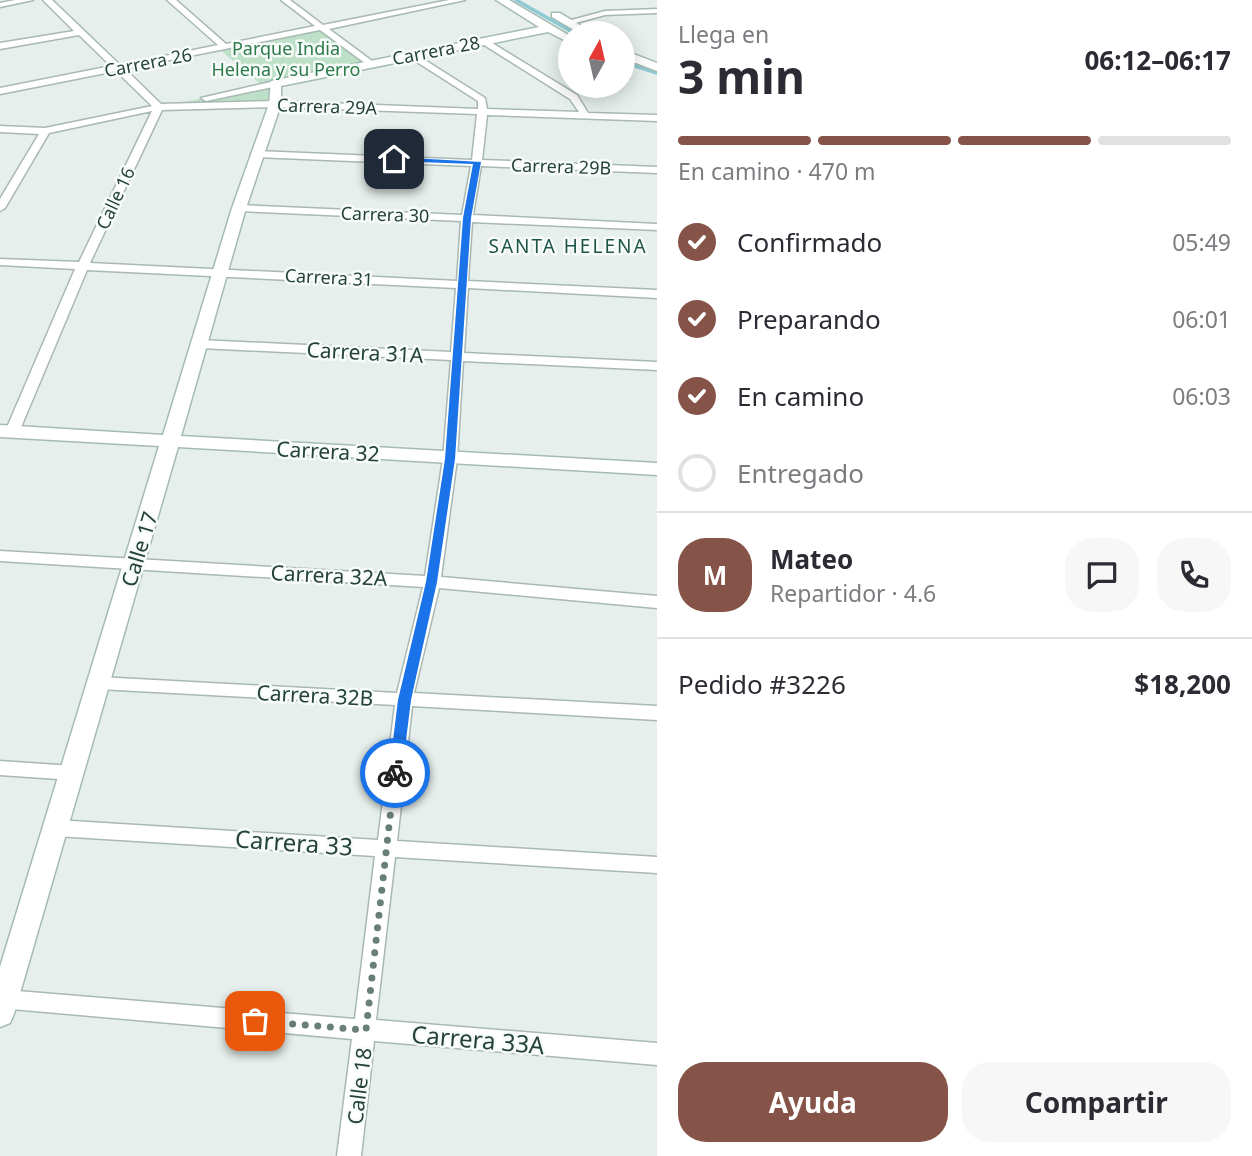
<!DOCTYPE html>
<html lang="es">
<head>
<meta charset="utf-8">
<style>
	body { margin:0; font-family:"Noto Sans",sans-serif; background:#f7f7f7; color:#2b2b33; height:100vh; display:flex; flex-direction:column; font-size:26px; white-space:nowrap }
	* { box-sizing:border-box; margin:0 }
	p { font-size:23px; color:#7c7c81 }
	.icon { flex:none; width:38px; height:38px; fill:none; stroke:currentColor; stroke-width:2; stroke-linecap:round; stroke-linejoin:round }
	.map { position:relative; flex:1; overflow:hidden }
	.drawer { display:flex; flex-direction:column; background:#fff; width:595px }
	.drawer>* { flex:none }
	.needle { width:46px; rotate:8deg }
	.buttons { position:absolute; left:558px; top:21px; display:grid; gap:14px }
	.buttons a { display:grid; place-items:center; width:77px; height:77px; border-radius:50%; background:#fff; box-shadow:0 4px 18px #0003; font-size:35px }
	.pin { position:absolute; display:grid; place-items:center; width:60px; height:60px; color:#fff; margin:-30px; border-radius:14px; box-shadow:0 4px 10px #0006 }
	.courier { position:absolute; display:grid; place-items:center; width:70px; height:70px; margin:-35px; border:5px solid #1a73e8; border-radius:50%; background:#fff; color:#222; box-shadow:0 2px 9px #0007 }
	.headline em { font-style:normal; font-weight:700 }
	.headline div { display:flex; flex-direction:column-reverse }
	.headline { display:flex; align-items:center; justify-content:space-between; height:119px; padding:0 21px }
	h1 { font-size:46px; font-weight:700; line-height:52px }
	.bar { display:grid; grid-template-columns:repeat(4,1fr); gap:10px 7px; align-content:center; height:84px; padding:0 21px }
	.bar i { height:9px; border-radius:5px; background:#e1e1e2 }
	.bar .selected { background:#855347 }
	.bar p { grid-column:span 4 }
	.line { display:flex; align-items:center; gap:18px; padding:0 21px; border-top:2px solid #e1e1e2 }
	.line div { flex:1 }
	.round { display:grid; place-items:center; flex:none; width:74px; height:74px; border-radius:28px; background:#f7f7f7 }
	ol { padding:0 21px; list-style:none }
	li { display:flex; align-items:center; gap:21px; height:77px }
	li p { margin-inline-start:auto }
	li .icon { padding:7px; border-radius:50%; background:#855347; color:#fff; stroke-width:4 }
	li:last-child { color:#7c7c81 }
	li i { width:38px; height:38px; border:4px solid #e1e1e2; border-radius:50% }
	.button { display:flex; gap:14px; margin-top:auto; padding:14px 21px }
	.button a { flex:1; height:80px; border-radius:28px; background:#855347; color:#fff; font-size:28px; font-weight:700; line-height:80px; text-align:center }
	.button a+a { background:#f7f7f7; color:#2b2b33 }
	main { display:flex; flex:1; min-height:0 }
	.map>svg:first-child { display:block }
	.green { fill:#bfe0c8 }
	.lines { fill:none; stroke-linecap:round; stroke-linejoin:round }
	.stream { stroke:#8ec9d4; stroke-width:3.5 }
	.street-casing { stroke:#a8b8b2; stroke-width:3 }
	.secondary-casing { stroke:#a4bbb3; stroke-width:3 }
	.street { fill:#fff; fill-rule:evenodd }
	.secondary { fill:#fff; fill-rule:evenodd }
	.route { fill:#1a73e8 }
	.done { stroke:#687f78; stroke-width:7; stroke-dasharray:0 12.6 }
	.labels { text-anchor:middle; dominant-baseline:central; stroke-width:5; stroke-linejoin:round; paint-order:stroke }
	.far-park-label { font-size:18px; fill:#2d7a4b; stroke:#f7fbf9 }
	.far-street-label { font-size:18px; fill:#24423a; stroke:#f7fbf9 }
	.far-neighbourhood-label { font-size:19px; letter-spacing:2px; fill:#1f5548; stroke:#f7fbf9 }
	.street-label { font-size:21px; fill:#24423a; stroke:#f7fbf9 }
	.near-street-label { font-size:24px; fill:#24423a; stroke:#f7fbf9 }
</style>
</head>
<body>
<main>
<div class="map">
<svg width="657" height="1156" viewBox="0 0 657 1156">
	<rect width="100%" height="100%" fill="#e6efeb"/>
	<!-- green -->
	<path class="green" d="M 321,27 L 369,63 L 276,84 L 275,104 L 159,107 L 263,86 L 218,48 Z"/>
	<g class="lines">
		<!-- stream -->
		<path class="stream" d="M 516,0 L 574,33
			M 623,62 L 657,73"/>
		<defs>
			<path id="street" d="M 15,0 L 33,0 L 0,7 L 0,3 Z
				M 43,0 L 52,0 L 120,65 L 218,45 L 167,0 L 176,0 L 226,44 L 315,26 L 281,0 L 290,0 L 323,25 L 449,0 L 465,0 L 329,29 L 372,61 L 372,65 L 369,66 L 320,30 L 125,69 L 161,104 L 275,101 L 478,109 L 478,101 L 409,57 L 408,55 L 412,52 L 485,98 L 487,109 L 579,112 L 570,99 L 481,43 L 481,39 L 484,38 L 577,95 L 588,113 L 657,115 L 657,121 L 487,115 L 482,160 L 657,167 L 657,173 L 481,166 L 473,215 L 657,224 L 657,230 L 472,222 L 468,281 L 657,290 L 657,298 L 468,288 L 464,353 L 657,362 L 657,370 L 463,361 L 457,459 L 441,577 L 657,596 L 657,608 L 439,588 L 414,693 L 657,706 L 657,720 L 412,706 L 397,841 L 657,857 L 657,873 L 395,857 L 376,1020 L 657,1043 L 657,1065 L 374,1041 L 361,1156 L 337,1156 L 352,1039 L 0,1008 L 0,992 L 5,990 L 355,1019 L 375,856 L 56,836 L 49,834 L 46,828 L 49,822 L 56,820 L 378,840 L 395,705 L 99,689 L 93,688 L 90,683 L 93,678 L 99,677 L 397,693 L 423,587 L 0,561 L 0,551 L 425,576 L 443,459 L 451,360 L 200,348 L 194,344 L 200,340 L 451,352 L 456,288 L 87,270 L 19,432 L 17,435 L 7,435 L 5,432 L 75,269 L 0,265 L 0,259 L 79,262 L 152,111 L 49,133 L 5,208 L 0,211 L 0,199 L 39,134 L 0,132 L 0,126 L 45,128 L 152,106 L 116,71 L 0,94 L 0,88 L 111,66 L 79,35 L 0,49 L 0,43 L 74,31 ZM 275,107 L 477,114 L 472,160 L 256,151 L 251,154 L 256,157 L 471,166 L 462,215 L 239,205 L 234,208 L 239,211 L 461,221 L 457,281 L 90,263 L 162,110 Z
				M 657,9 L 657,13 L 605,15 L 568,25 L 564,22 L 605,11 Z
				M 275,81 L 280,84 L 278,86 L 206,101 L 201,98 Z
				M 0,761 L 73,766 L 79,768 L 82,773 L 79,778 L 73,780 L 0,775 Z"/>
			<path id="secondary" d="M 496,0 L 509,0 L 570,36 L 570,43 L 548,32 L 281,86 L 281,104 L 246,208 L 181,436 L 657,463 L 657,475 L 178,447 L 14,1014 L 10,1023 L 0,1027 L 0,967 L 159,446 L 0,437 L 0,425 L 163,435 L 232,208 L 269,104 L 271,81 L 539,27 Z
				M 552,13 L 560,13 L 593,33 L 579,33 L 552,17 Z
				M 623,50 L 657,63 L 657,71 L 623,58 Z"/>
		</defs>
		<!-- street casing -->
		<use href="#street" class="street-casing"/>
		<!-- secondary casing -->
		<use href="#secondary" class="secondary-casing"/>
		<!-- street -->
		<use href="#street" class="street"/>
		<!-- secondary -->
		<use href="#secondary" class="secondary"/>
	</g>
	<!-- route -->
	<path class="route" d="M 394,157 L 481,162 L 471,218 L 455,459 L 437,582 L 411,700 L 402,773 L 395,778 L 389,773 L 398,700 L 426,582 L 445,459 L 463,218 L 473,164 L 392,161 Z"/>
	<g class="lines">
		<!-- done -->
		<path class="done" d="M 255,1021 L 366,1030 L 395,773"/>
	</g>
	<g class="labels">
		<!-- far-park labels -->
		<g class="far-park-label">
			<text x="286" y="48">Parque India<tspan x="286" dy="21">Helena y su Perro</tspan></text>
		</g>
		<!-- far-street labels -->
		<g class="far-street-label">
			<text transform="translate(436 50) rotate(-11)">Carrera 28</text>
			<text transform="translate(148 62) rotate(-11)">Carrera 26</text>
			<text transform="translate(327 106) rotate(2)">Carrera 29A</text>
			<text transform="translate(561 166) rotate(2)">Carrera 29B</text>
			<text transform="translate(115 198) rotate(-65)">Calle 16</text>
			<text transform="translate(385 214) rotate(2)">Carrera 30</text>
			<text transform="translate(329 277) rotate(3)">Carrera 31</text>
		</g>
		<!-- far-neighbourhood labels -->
		<g class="far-neighbourhood-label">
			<text x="568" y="246">SANTA HELENA</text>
		</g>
		<!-- street labels -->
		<g class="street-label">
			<text transform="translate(365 352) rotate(3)">Carrera 31A</text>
			<text transform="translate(328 451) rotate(3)">Carrera 32</text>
			<text transform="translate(139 549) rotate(-73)">Calle 17</text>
			<text transform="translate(329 575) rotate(3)">Carrera 32A</text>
			<text transform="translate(315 695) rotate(3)">Carrera 32B</text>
			<text transform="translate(359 1086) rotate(-83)">Calle 18</text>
		</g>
		<!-- near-street labels -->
		<g class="near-street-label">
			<text transform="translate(294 842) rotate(4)">Carrera 33</text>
			<text transform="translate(478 1039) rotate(5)">Carrera 33A</text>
		</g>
	</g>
</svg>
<div class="buttons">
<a><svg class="needle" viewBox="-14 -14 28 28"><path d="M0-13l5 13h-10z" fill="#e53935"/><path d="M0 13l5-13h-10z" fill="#7c7c81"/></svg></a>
</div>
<div class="pin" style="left:255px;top:1021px;background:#ea580c"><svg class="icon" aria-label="bag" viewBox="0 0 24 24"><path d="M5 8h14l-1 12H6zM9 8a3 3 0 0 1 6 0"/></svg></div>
<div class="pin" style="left:394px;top:159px;background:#1f2937"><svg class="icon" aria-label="home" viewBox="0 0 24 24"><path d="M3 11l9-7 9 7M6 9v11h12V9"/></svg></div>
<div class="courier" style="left:395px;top:773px"><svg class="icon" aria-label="bike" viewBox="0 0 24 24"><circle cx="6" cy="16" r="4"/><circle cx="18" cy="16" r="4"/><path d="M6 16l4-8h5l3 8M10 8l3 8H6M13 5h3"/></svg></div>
</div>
<section class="drawer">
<div class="headline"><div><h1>3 min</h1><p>Llega en</p></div><em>06:12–06:17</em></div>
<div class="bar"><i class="selected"></i><i class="selected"></i><i class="selected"></i><i></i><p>En camino · 470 m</p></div>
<ol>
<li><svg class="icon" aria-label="check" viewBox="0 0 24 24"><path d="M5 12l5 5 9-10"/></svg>Confirmado<p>05:49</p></li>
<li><svg class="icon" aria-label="check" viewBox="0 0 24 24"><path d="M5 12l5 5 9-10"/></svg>Preparando<p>06:01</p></li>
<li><svg class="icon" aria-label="check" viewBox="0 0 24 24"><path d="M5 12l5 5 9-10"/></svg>En camino<p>06:03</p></li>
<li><i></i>Entregado</li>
</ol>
<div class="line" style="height:126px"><b class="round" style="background:#855347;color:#fff">M</b><div><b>Mateo</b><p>Repartidor · 4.6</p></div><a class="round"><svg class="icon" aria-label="chat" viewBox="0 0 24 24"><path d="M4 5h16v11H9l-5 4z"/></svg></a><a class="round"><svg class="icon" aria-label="phone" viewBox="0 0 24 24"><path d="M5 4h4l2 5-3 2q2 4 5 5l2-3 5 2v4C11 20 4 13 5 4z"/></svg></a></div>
<div class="line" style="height:91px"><div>Pedido #3226</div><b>$18,200</b></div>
<div class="button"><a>Ayuda</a><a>Compartir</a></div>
</section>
</main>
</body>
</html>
